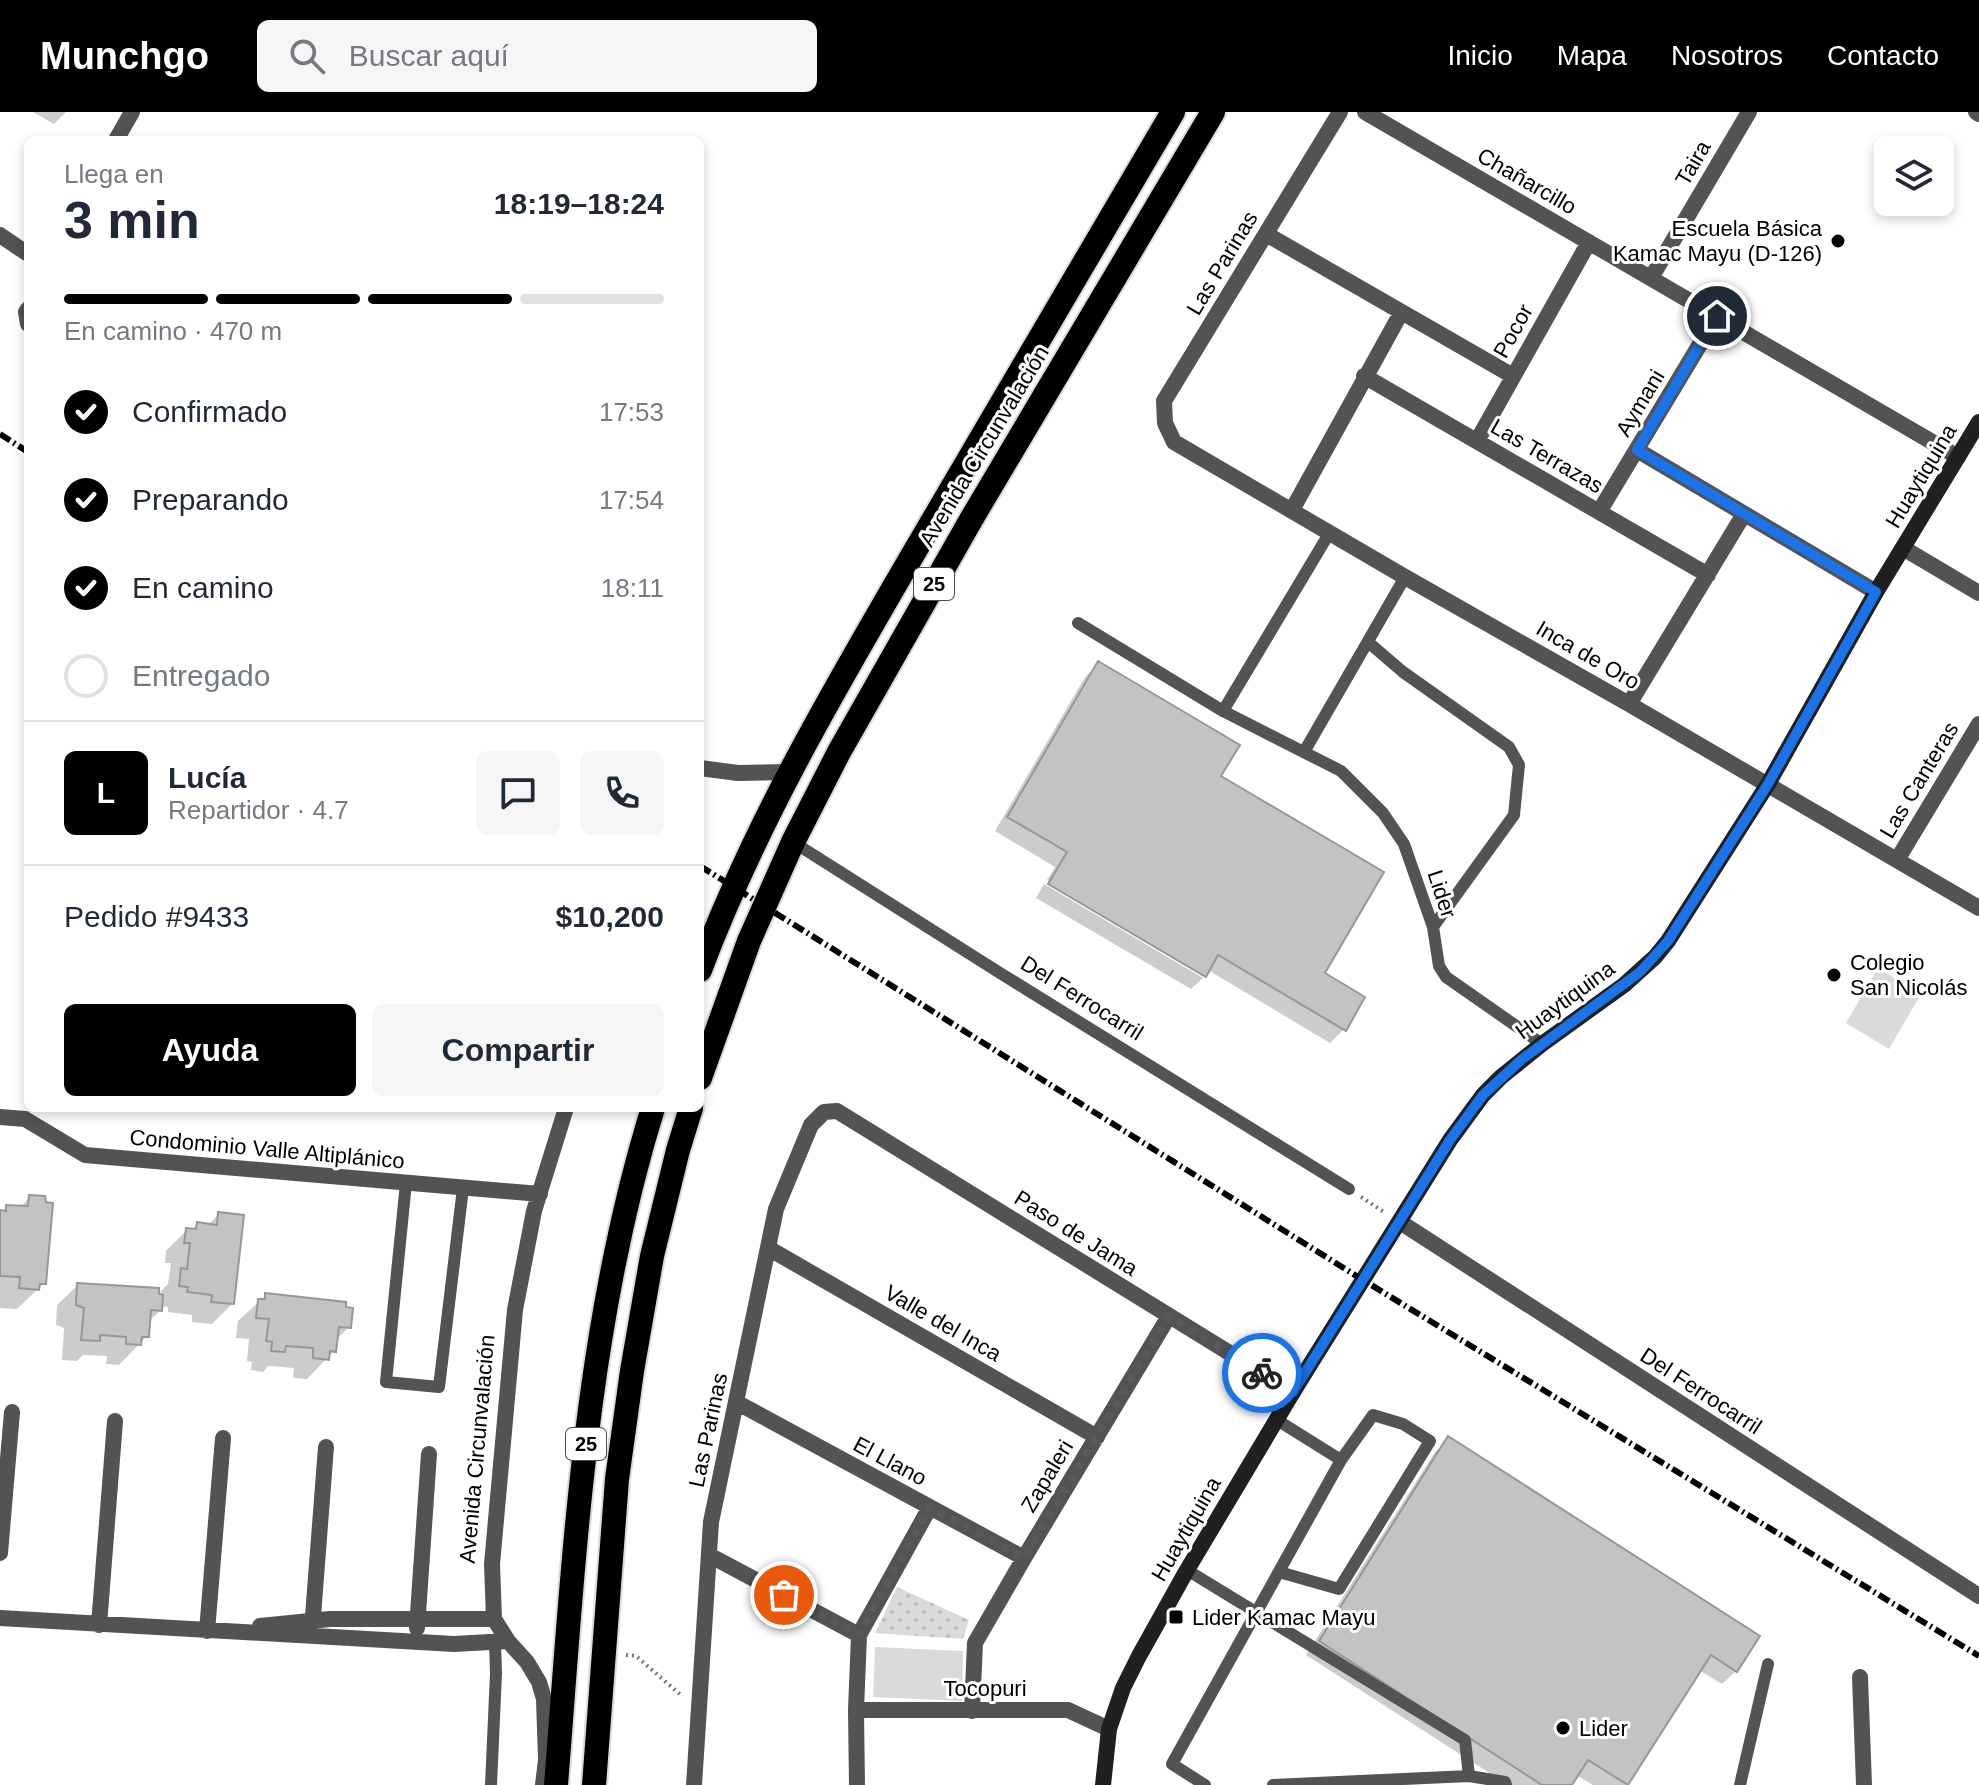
<!DOCTYPE html>
<html lang="es">
<head>
<meta charset="utf-8">
<style>
	body { margin:0; font-family:Helvetica,sans-serif; background:#f6f6f7; color:#1f2937; height:100vh; display:flex; flex-direction:column; font-size:30px; white-space:nowrap }
	* { box-sizing:border-box; margin:0 }
	p { font-size:26px; color:#747a83 }
	.icon { flex:none; width:44px; height:44px; fill:none; stroke:currentColor; stroke-width:2; stroke-linecap:round; stroke-linejoin:round }
	.map { position:relative; flex:1; overflow:hidden }
	.panel { position:absolute; left:24px; top:24px; width:680px; height:976px; display:flex; flex-direction:column; background:#fff; border-radius:12px; box-shadow:0 4px 12px #0003 }
	.panel>* { flex:none }
	.tools { position:absolute; left:1874px; top:24px; display:grid; gap:16px }
	.tools a { display:grid; place-items:center; width:80px; height:80px; border-radius:12px; background:#fff; box-shadow:0 4px 12px #0003; font-size:40px }
	.pin { position:absolute; display:grid; place-items:center; width:68px; height:68px; color:#fff; margin:-34px; border:4px solid #fff; border-radius:50%; box-shadow:0 2px 8px #0007 }
	.courier { position:absolute; display:grid; place-items:center; width:80px; height:80px; margin:-40px; border:6px solid #1a73e8; border-radius:50%; background:#fff; color:#222; box-shadow:0 2px 10px #0007 }
	.head em { font-style:normal; font-weight:600 }
	.head div { display:flex; flex-direction:column-reverse }
	.head { display:flex; align-items:center; justify-content:space-between; height:136px; padding:0 40px }
	h1 { font-size:52px; font-weight:600; line-height:60px }
	.bar { display:grid; grid-template-columns:repeat(4,1fr); gap:12px 8px; align-content:center; height:96px; padding:0 40px }
	.bar i { height:10px; border-radius:6px; background:#e0e1e3 }
	.bar .active { background:#000 }
	.bar p { grid-column:span 4 }
	.line { display:flex; align-items:center; gap:20px; padding:0 40px; border-top:2px solid #e0e1e3 }
	.line div { flex:1 }
	.round { display:grid; place-items:center; flex:none; width:84px; height:84px; border-radius:12px; background:#f6f6f7 }
	ol { padding:0 40px; list-style:none }
	li { display:flex; align-items:center; gap:24px; height:88px }
	li p { margin-inline-start:auto }
	li .icon { padding:8px; border-radius:50%; background:#000; color:#fff; stroke-width:4 }
	li:last-child { color:#747a83 }
	li i { width:44px; height:44px; border:4px solid #e0e1e3; border-radius:50% }
	.button { display:flex; gap:16px; margin-top:auto; padding:16px 40px }
	.button a { flex:1; height:92px; border-radius:12px; background:#000; color:#fff; font-size:32px; font-weight:600; line-height:92px; text-align:center }
	.button a+a { background:#f6f6f7; color:#1f2937 }
	header { display:flex; align-items:center; gap:48px; box-sizing:border-box; height:112px; padding:0 40px; background:#000; color:#fff }
	header strong { font-size:38px }
	nav { display:flex; gap:44px; margin-inline-start:auto; font-size:28px }
	.search { width:560px; height:72px; background:#f6f6f7; display:flex; align-items:center; gap:20px; box-sizing:border-box; padding:0 28px; border-radius:12px; color:#747a83; font-size:30px }
	.map>svg:first-child { display:block }
	.park { fill:url(#park-dots) }
	.pitch { fill:#dadada }
	.shadow { fill:#0003 }
	.building { fill:#c3c3c3; stroke:#979797; stroke-width:2 }
	.lines { fill:none; stroke-linecap:round; stroke-linejoin:round }
	.highway-casing { stroke:#dbdbdb; stroke-width:28 }
	.path { stroke:#757575; stroke-width:4; stroke-dasharray:2 4; stroke-linecap:butt }
	.lane { stroke:#535353; stroke-width:12 }
	.street { stroke:#535353; stroke-width:16 }
	.secondary { stroke:#202020; stroke-width:16 }
	.highway { stroke:#000; stroke-width:24 }
	.rail { stroke:#000; stroke-width:6; stroke-dasharray:12 4 2 4; stroke-linecap:butt }
	.done { stroke:#595959; stroke-width:8; stroke-dasharray:0 14.4 }
	.route { stroke:#1a73e8; stroke-width:10 }
	.poi-dot { fill:#000; stroke:#fff; stroke-width:3 }
	.labels { text-anchor:middle; dominant-baseline:central; stroke-width:6; stroke-linejoin:round; paint-order:stroke }
	.shield { fill:#fff; stroke:#4c4c4c; stroke-width:2 }
	.shield-label { font-size:20px; font-weight:bold; fill:#000 }
	.street-label { font-size:22px; fill:#000; stroke:#fff }
	.poi-label { font-size:22px; fill:#000; stroke:#fff; text-anchor:start }
</style>
</head>
<body>
<header>
<strong>Munchgo</strong>
<div class="search"><svg class="icon" aria-label="search" viewBox="0 0 24 24"><circle cx="10" cy="10" r="6"/><path d="M15 15l6 6"/></svg>Buscar aquí</div>
<nav><a>Inicio</a><a>Mapa</a><a>Nosotros</a><a>Contacto</a></nav>
</header>
<div class="map">
<svg width="1979" height="1673" viewBox="0 0 1979 1673">
	<defs>
		<pattern id="park-dots" width="8" height="8" patternUnits="userSpaceOnUse" patternTransform="scale(2)"><rect width="8" height="8" fill="#dadada"/><path d="M2 2h.1M6 6h.1" fill="none" stroke="#b9b9b9" stroke-width="1.8" stroke-linecap="round"/></pattern>
	</defs>
	<rect width="100%" height="100%" fill="#fff"/>
	<!-- park -->
	<path class="park" d="M 897,1475 L 969,1508 L 963,1527 L 875,1521 Z"/>
	<!-- pitch -->
	<path class="pitch" d="M 1878,856 L 1921,882 L 1889,937 L 1846,911 Z
		M 875,1535 L 963,1539 L 962,1589 L 873,1585 Z"/>
	<!-- shadow -->
	<path class="shadow" d="M 33,0 L 66,0 L 54,12 Z
		M 1099,552 L 1219,665 L 1344,917 L 1330,931 L 1208,858 L 1203,865 L 1203,861 L 1047,768 L 1055,755 L 995,719 L 1085,565 Z
		M 1044,772 L 1203,866 L 1191,877 L 1036,786 Z
		M 30,1085 L 44,1171 L 17,1197 L 0,1196 L 0,1100 L 7,1095 L 19,1096 Z
		M 219,1102 L 232,1192 L 212,1212 L 192,1210 L 192,1203 L 168,1200 L 168,1195 L 161,1194 L 161,1198 L 148,1210 L 147,1224 L 119,1253 L 106,1252 L 107,1244 L 83,1243 L 77,1249 L 62,1248 L 64,1216 L 56,1213 L 57,1193 L 78,1173 L 161,1184 L 161,1179 L 168,1172 L 171,1151 L 165,1151 L 166,1139 L 187,1118 L 191,1119 L 197,1112 L 207,1114 Z
		M 266,1183 L 349,1215 L 335,1229 L 334,1239 L 307,1267 L 293,1266 L 294,1256 L 268,1254 L 263,1260 L 251,1258 L 252,1250 L 247,1249 L 249,1227 L 236,1226 L 238,1209 Z
		M 1449,1327 L 1736,1559 L 1722,1572 L 1699,1558 L 1626,1673 L 1593,1673 L 1576,1663 L 1570,1673 L 1508,1673 L 1306,1543 L 1435,1340 Z"/>
	<!-- building -->
	<path class="building" d="M 1098,549 L 1240,633 L 1221,664 L 1384,760 L 1325,861 L 1365,885 L 1346,919 L 1218,843 L 1206,865 L 1048,772 L 1067,740 L 1007,705 Z
		M 29,1083 L 45,1084 L 46,1090 L 53,1091 L 46,1172 L 40,1172 L 39,1178 L 19,1176 L 20,1165 L 0,1164 L 0,1098 L 6,1099 L 6,1093 L 28,1094 Z
		M 218,1100 L 244,1103 L 234,1192 L 211,1190 L 212,1183 L 187,1180 L 188,1175 L 179,1174 L 181,1156 L 187,1157 L 190,1131 L 184,1131 L 186,1116 L 196,1117 L 197,1110 L 217,1113 Z
		M 77,1171 L 159,1176 L 159,1182 L 163,1183 L 162,1199 L 151,1198 L 149,1225 L 142,1225 L 141,1233 L 126,1232 L 126,1225 L 100,1223 L 100,1229 L 81,1228 L 84,1196 L 76,1193 Z
		M 265,1181 L 346,1190 L 346,1195 L 353,1196 L 351,1216 L 339,1215 L 336,1240 L 330,1239 L 329,1248 L 313,1246 L 313,1236 L 286,1234 L 285,1240 L 271,1239 L 272,1230 L 266,1229 L 269,1207 L 256,1206 L 258,1187 L 265,1187 Z
		M 1448,1324 L 1760,1524 L 1737,1560 L 1711,1543 L 1628,1673 L 1588,1648 L 1572,1673 L 1542,1673 L 1319,1529 Z"/>
	<g class="lines">
		<defs>
			<path id="highway" d="M 700,858 C 755,712 834,578 912,444 C 999,295 1086,148 1173,0
				M 700,966 L 749,829 L 793,730 L 839,640 L 972,406 L 1213,0
				M 556,1673 C 574,1446 585,1215 653,996
				M 594,1673 L 617,1367 L 632,1259 L 652,1144 L 678,1038 L 691,996"/>
		</defs>
		<!-- highway casing -->
		<use href="#highway" class="highway-casing"/>
		<!-- path -->
		<path class="path" d="M 1361,1085 L 1384,1100
			M 626,1543 L 636,1544 L 682,1584"/>
		<!-- lane -->
		<path class="lane" d="M 1078,511 L 1223,599 L 1341,659 L 1383,701 L 1404,732 L 1433,815 L 1439,854 L 1446,865 L 1542,932
			M 1368,530 L 1403,560 L 1509,635 L 1519,653 L 1514,703 L 1433,815
			M 1223,599 L 1330,420
			M 1304,640 L 1405,465
			M 793,730 L 1000,861 L 1349,1077
			M 406,1071 L 386,1270 L 439,1275 L 463,1076
			M 1277,1308 L 1341,1348
			M 1187,1458 L 1465,1628 L 1469,1664
			M 491,1673 L 496,1561 L 495,1531
			M 1205,1673 L 1172,1652 L 1341,1348 L 1373,1303 L 1403,1312 L 1430,1329 L 1339,1477 L 1279,1460
			M 1273,1673 L 1469,1664 L 1505,1670 L 1506,1673
			M 1740,1673 L 1768,1552"/>
		<!-- street -->
		<path class="street" d="M 1340,0 L 1164,289 L 1165,311 L 1174,330 L 1405,465 L 1629,592 L 1979,796
			M 1365,0 L 1958,345
			M 1976,0 L 1979,2
			M 116,28 L 132,0
			M 1266,122 L 1513,264
			M 0,123 L 28,142
			M 1651,166 L 1749,0
			M 28,197 L 26,200 L 28,212
			M 1364,264 L 1708,463
			M 1477,329 L 1589,130
			M 1637,338 L 1876,480
			M 1292,398 L 1401,201
			M 1599,400 L 1717,204
			M 1903,436 L 1979,481
			M 1629,592 L 1744,402
			M 700,656 L 738,661 L 789,660
			M 1897,748 L 1979,612
			M 0,1005 L 25,1007 L 85,1043 L 540,1082
			M 1400,1110 L 1979,1484
			M 768,1136 L 1097,1325
			M 736,1290 L 1024,1446
			M 0,1441 L 12,1300
			M 709,1443 L 859,1523
			M 0,1506 L 454,1532 L 508,1529
			M 99,1513 L 115,1309
			M 260,1514 L 330,1507 L 494,1507
			M 417,1516 L 429,1342
			M 312,1517 L 326,1335
			M 207,1519 L 223,1326
			M 1860,1565 L 1864,1673
			M 856,1598 L 1068,1598 L 1109,1617
			M 972,1599 L 975,1531 L 1024,1446 L 1169,1204
			M 543,1673 L 546,1648 L 544,1587 L 539,1570 L 527,1550 L 508,1529 L 494,1507 L 492,1452 L 515,1198 L 534,1099 L 566,996
			M 694,1673 L 711,1410 L 776,1097 L 811,1013 L 824,1000 L 837,999 L 1293,1280
			M 857,1673 L 856,1598 L 859,1523 L 930,1395"/>
		<!-- secondary -->
		<path class="secondary" d="M 1103,1673 L 1109,1617 L 1123,1576 L 1139,1544 L 1187,1458 L 1293,1280 L 1450,1028 L 1483,983 L 1501,965 L 1542,932 L 1624,873 L 1655,845 L 1668,829 L 1768,672 L 1876,480 L 1979,310"/>
		<!-- highway -->
		<use href="#highway" class="highway"/>
		<!-- rail -->
		<path class="rail" d="M 0,322 L 28,340
			M 700,754 L 1363,1168 L 1979,1544"/>
	</g>
	<g class="lines">
		<!-- done -->
		<path class="done" d="M 784,1483 L 859,1523 L 930,1395 L 1024,1446 L 1169,1204 L 1262,1261"/>
		<!-- route -->
		<path class="route" d="M 1262,1261 L 1293,1280 L 1450,1028 L 1483,983 L 1521,948 L 1640,860 L 1668,829 L 1768,672 L 1876,480 L 1637,338 L 1717,204"/>
	</g>
	<!-- markers -->
	<g class="poi-dot">
		<circle cx="1838" cy="129" r="8"/>
		<circle cx="1834" cy="863" r="8"/>
		<rect x="1168" y="1497" width="16" height="16" rx="4"/>
		<circle cx="1563" cy="1616" r="8"/>
	</g>
	<g class="labels">
		<!-- shield labels -->
		<g class="shield">
			<rect x="914" y="456" width="40" height="32" rx="6"/>
			<rect x="566" y="1316" width="40" height="32" rx="6"/>
		</g>
		<g class="shield-label">
			<text x="934" y="472">25</text>
			<text x="586" y="1332">25</text>
		</g>
		<!-- street labels -->
		<g class="street-label">
			<text transform="translate(1693 51) rotate(-60)">Taira</text>
			<text transform="translate(1527 69) rotate(30)">Chañarcillo</text>
			<text transform="translate(1222 151) rotate(-59)">Las Parinas</text>
			<text transform="translate(1513 219) rotate(-61)">Pocor</text>
			<text transform="translate(1640 291) rotate(-59)">Aymani</text>
			<text transform="translate(984 334) rotate(-59)">Avenida Circunvalación</text>
			<text transform="translate(1547 344) rotate(30)">Las Terrazas</text>
			<text transform="translate(1921 364) rotate(-59)">Huaytiquina</text>
			<text transform="translate(1588 543) rotate(30)">Inca de Oro</text>
			<text transform="translate(1919 668) rotate(-59)">Las Canteras</text>
			<text transform="translate(1442 782) rotate(72)">Lider</text>
			<text transform="translate(1082 886) rotate(32)">Del Ferrocarril</text>
			<text transform="translate(1565 888) rotate(-36)">Huaytiquina</text>
			<text transform="translate(267 1037) rotate(5)">Condominio Valle Altiplánico</text>
			<text transform="translate(1076 1121) rotate(32)">Paso de Jama</text>
			<text transform="translate(943 1211) rotate(30)">Valle del Inca</text>
			<text transform="translate(1701 1279) rotate(33)">Del Ferrocarril</text>
			<text transform="translate(708 1318) rotate(-78)">Las Parinas</text>
			<text transform="translate(477 1337) rotate(-85)">Avenida Circunvalación</text>
			<text transform="translate(890 1349) rotate(28)">El Llano</text>
			<text transform="translate(1047 1364) rotate(-59)">Zapaleri</text>
			<text transform="translate(1186 1417) rotate(-60)">Huaytiquina</text>
			<text x="985" y="1576">Tocopuri</text>
		</g>
		<!-- poi labels -->
		<g class="poi-label">
			<text x="1822" y="116" text-anchor="end">Escuela Básica<tspan x="1822" dy="25">Kamac Mayu (D-126)</tspan></text>
			<text x="1850" y="850">Colegio<tspan x="1850" dy="25">San Nicolás</tspan></text>
			<text x="1192" y="1505">Lider Kamac Mayu</text>
			<text x="1579" y="1616">Lider</text>
		</g>
	</g>
</svg>
<div class="tools">
<a><svg class="icon" aria-label="layers" viewBox="0 0 24 24"><path d="M12 4l9 5-9 5-9-5zM3 14l9 5 9-5"/></svg></a>
</div>
<div class="pin" style="left:784px;top:1483px;background:#ea580c"><svg class="icon" aria-label="bag" viewBox="0 0 24 24"><path d="M5 8h14l-1 12H6zM9 8a3 3 0 0 1 6 0"/></svg></div>
<div class="pin" style="left:1717px;top:204px;background:#1f2937"><svg class="icon" aria-label="home" viewBox="0 0 24 24"><path d="M3 11l9-7 9 7M6 9v11h12V9"/></svg></div>
<div class="courier" style="left:1262px;top:1261px"><svg class="icon" aria-label="bike" viewBox="0 0 24 24"><circle cx="6" cy="16" r="4"/><circle cx="18" cy="16" r="4"/><path d="M6 16l4-8h5l3 8M10 8l3 8H6M13 5h3"/></svg></div>
<section class="panel">
<div class="head"><div><h1>3 min</h1><p>Llega en</p></div><em>18:19–18:24</em></div>
<div class="bar"><i class="active"></i><i class="active"></i><i class="active"></i><i></i><p>En camino · 470 m</p></div>
<ol>
<li><svg class="icon" aria-label="check" viewBox="0 0 24 24"><path d="M5 12l5 5 9-10"/></svg>Confirmado<p>17:53</p></li>
<li><svg class="icon" aria-label="check" viewBox="0 0 24 24"><path d="M5 12l5 5 9-10"/></svg>Preparando<p>17:54</p></li>
<li><svg class="icon" aria-label="check" viewBox="0 0 24 24"><path d="M5 12l5 5 9-10"/></svg>En camino<p>18:11</p></li>
<li><i></i>Entregado</li>
</ol>
<div class="line" style="height:144px"><b class="round" style="background:#000;color:#fff">L</b><div><b>Lucía</b><p>Repartidor · 4.7</p></div><a class="round"><svg class="icon" aria-label="chat" viewBox="0 0 24 24"><path d="M4 5h16v11H9l-5 4z"/></svg></a><a class="round"><svg class="icon" aria-label="phone" viewBox="0 0 24 24"><path d="M5 4h4l2 5-3 2q2 4 5 5l2-3 5 2v4C11 20 4 13 5 4z"/></svg></a></div>
<div class="line" style="height:104px"><div>Pedido #9433</div><b>$10,200</b></div>
<div class="button"><a>Ayuda</a><a>Compartir</a></div>
</section>
</div>
</body>
</html>
